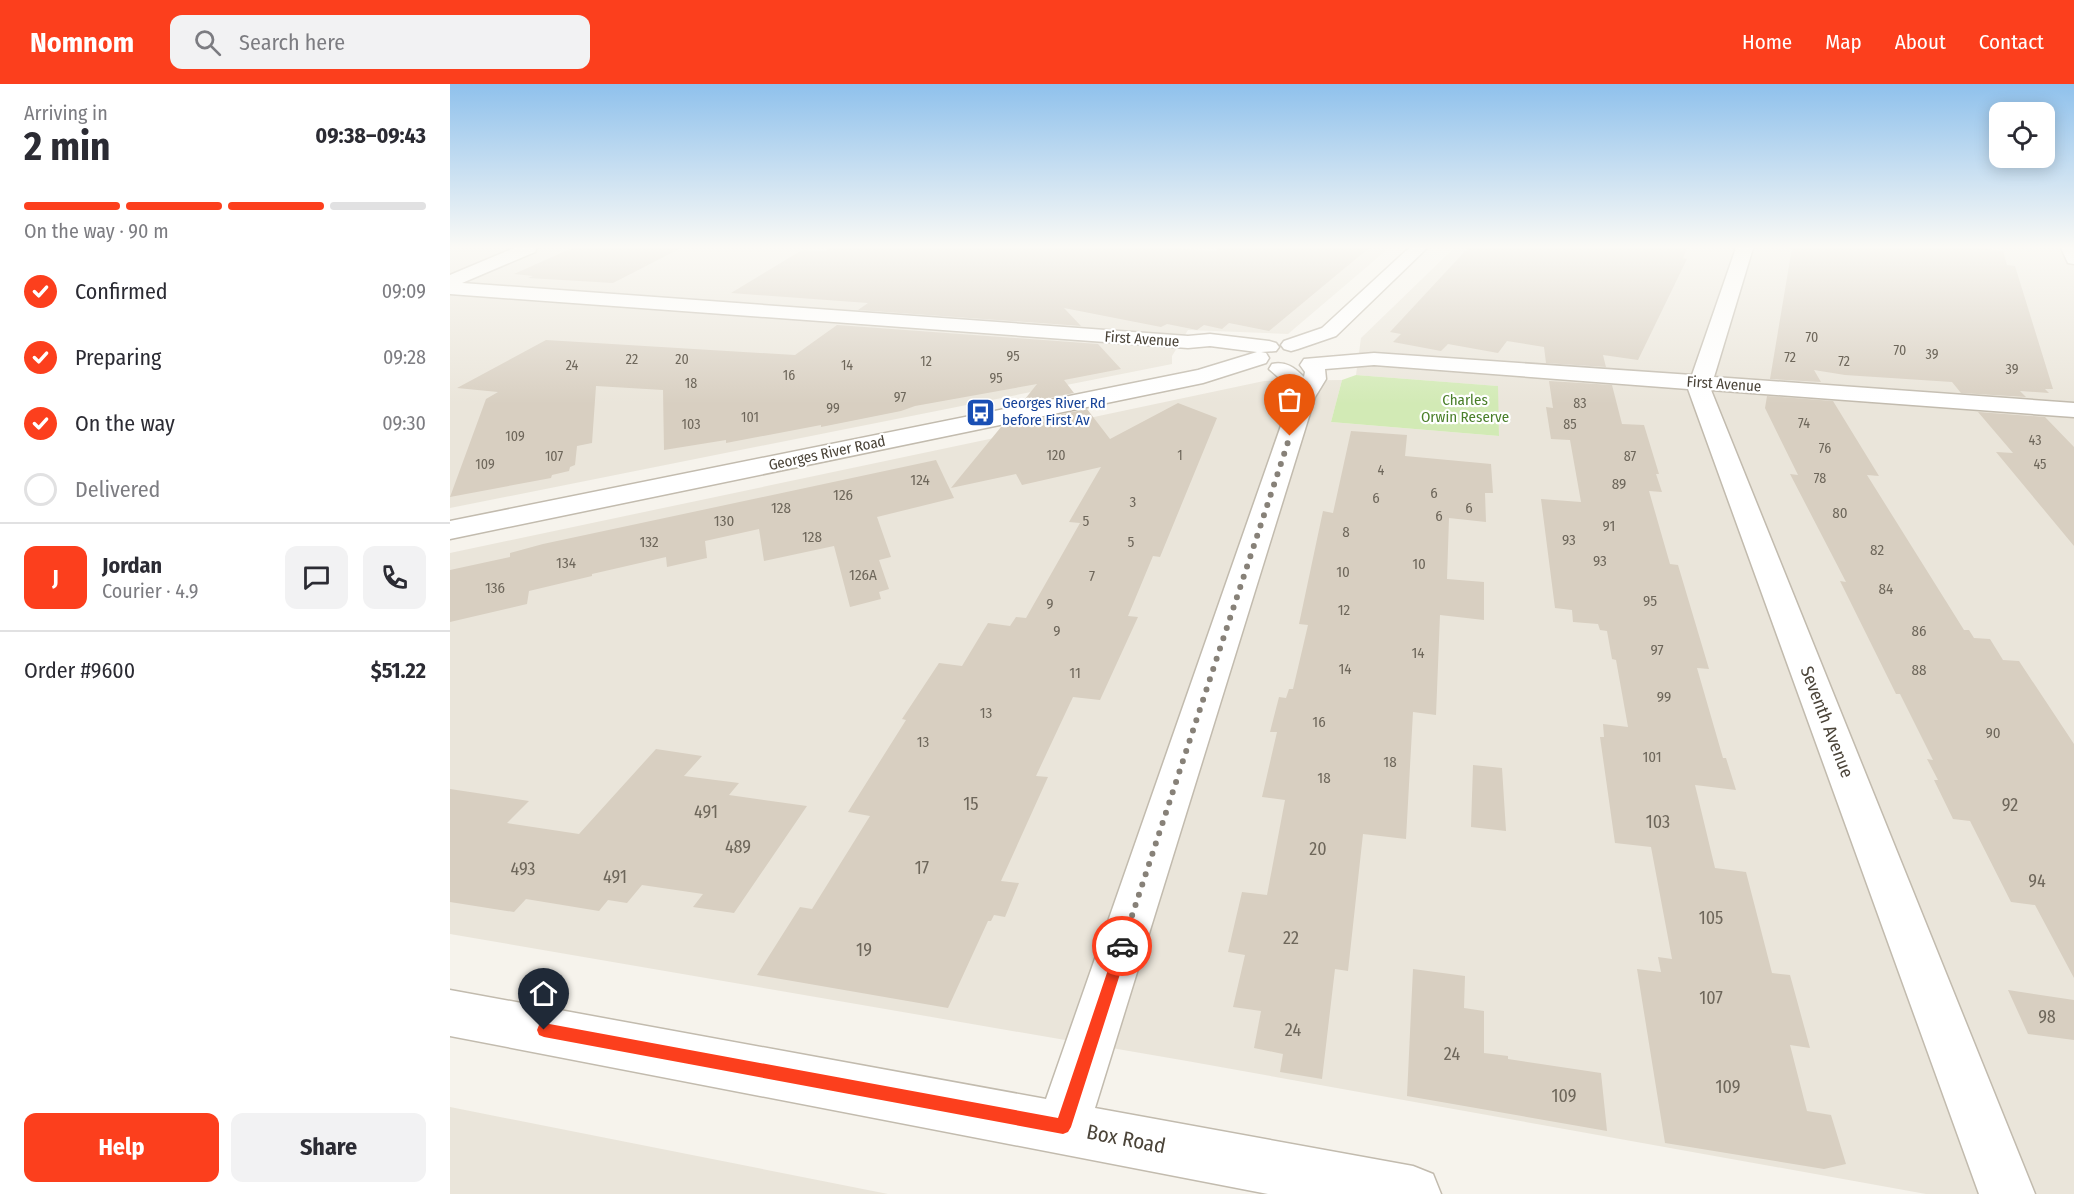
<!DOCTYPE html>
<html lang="en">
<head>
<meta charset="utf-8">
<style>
	body { margin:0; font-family:"Fira Sans Condensed",sans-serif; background:#f2f2f3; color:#2b2b33; height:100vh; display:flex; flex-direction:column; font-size:22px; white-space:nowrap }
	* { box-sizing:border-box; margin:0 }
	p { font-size:20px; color:#7c7c81 }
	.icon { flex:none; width:33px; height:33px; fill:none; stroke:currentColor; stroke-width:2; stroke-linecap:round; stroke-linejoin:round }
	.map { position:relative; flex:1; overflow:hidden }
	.sheet { display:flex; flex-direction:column; background:#fff; width:450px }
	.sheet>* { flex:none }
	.tools { position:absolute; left:1539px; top:18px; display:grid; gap:12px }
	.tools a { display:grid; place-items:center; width:66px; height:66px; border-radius:12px; background:#fff; box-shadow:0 3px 15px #0003; font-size:30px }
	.pin { position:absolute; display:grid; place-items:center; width:51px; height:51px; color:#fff; margin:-62px -26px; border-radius:50% 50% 50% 0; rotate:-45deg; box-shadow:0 0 6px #0007 }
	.pin .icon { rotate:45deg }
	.courier { position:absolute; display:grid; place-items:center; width:60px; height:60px; margin:-30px; border:4px solid #fc3f1d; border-radius:50%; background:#fff; color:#222; box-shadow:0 2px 8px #0007 }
	.summary em { font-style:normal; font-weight:700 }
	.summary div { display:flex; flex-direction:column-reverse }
	.summary { display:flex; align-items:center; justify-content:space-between; height:102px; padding:0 24px }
	h1 { font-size:39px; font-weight:700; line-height:45px }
	.bar { display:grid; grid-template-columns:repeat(4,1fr); gap:9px 6px; align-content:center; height:72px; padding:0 24px }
	.bar i { height:8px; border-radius:4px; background:#e1e1e2 }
	.bar .active { background:#fc3f1d }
	.bar p { grid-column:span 4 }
	.line { display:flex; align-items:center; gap:15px; padding:0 24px; border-top:2px solid #e1e1e2 }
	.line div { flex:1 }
	.round { display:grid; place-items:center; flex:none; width:63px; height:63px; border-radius:12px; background:#f2f2f3 }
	ol { padding:0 24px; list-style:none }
	li { display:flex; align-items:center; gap:18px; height:66px }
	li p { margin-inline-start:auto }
	li .icon { padding:6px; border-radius:50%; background:#fc3f1d; color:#fff; stroke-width:4 }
	li:last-child { color:#7c7c81 }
	li i { width:33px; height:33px; border:3px solid #e1e1e2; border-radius:50% }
	.cta { display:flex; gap:12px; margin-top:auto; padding:12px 24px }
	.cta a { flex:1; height:69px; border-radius:12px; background:#fc3f1d; color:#fff; font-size:24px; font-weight:700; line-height:69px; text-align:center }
	.cta a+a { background:#f2f2f3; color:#2b2b33 }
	header { display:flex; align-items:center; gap:36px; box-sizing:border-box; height:84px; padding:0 30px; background:#fc3f1d; color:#fff }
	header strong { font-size:28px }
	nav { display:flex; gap:33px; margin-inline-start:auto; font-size:21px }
	.search { width:420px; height:54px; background:#f2f2f3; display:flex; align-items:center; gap:15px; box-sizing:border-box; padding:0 21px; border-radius:12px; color:#7c7c81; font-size:22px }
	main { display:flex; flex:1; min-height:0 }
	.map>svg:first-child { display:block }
	.residential { fill:#eae5da }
	.green { fill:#d2eab5 }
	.building { fill:#d8cfc1 }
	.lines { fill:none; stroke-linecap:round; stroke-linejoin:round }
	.minor-casing { stroke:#c2bbae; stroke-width:3 }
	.minor { fill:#fff; fill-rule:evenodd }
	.route { fill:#fc3f1d }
	.done { stroke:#878178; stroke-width:6; stroke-dasharray:0 10.8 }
	.labels { text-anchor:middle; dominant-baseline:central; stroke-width:4.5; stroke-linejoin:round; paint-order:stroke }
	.far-number-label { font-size:14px; fill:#6e675b }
	.far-street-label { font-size:15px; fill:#4b4439; stroke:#fff }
	.far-park-label { font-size:15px; fill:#4a7f2a; stroke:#fff }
	.far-transit-label { font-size:15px; fill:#164399; stroke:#fff; text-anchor:start }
	.number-label { font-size:15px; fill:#6e675b }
	.street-label { font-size:18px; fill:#4b4439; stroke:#fff }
	.near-number-label { font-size:18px; fill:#6e675b }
	.near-street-label { font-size:21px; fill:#4b4439; stroke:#fff }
</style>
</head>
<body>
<header>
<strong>Nomnom</strong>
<div class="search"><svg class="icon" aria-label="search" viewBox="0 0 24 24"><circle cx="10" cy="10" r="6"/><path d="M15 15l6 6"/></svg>Search here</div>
<nav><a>Home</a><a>Map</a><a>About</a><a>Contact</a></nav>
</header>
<main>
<section class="sheet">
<div class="summary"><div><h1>2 min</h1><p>Arriving in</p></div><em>09:38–09:43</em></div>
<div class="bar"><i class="active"></i><i class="active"></i><i class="active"></i><i></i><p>On the way · 90 m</p></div>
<ol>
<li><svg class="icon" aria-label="check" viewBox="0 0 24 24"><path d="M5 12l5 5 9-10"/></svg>Confirmed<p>09:09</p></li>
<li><svg class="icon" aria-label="check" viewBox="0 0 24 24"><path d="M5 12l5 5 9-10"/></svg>Preparing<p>09:28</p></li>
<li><svg class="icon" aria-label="check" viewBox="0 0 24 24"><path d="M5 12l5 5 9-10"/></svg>On the way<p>09:30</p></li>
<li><i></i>Delivered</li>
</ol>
<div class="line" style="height:108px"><b class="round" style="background:#fc3f1d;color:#fff">J</b><div><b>Jordan</b><p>Courier · 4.9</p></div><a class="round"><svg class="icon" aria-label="chat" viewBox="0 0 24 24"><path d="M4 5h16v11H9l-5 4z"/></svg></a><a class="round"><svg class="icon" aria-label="phone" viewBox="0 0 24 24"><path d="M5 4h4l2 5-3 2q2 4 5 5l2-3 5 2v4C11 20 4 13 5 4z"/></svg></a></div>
<div class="line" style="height:78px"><div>Order #9600</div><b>$51.22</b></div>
<div class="cta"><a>Help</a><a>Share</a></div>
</section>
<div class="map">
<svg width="1624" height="1110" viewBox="0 0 1624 1110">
	<rect width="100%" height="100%" fill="#f6f3ec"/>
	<!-- residential -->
	<path class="residential" d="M 0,164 L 939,164 L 838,250 L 738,246 L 722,272 L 722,280 L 0,424 Z
		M 1004,164 L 1624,164 L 1624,1110 L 1476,1110 L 737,977 L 0,850 L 0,469 L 814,297 L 892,296 L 881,338 L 1049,352 L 1047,302 L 906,291 L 911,254 Z
		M 0,1023 L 438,1110 L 0,1110 Z"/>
	<!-- green -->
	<path class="green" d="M 906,291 L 1048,302 L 1049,352 L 881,338 L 892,296 Z"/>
	<!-- building -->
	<path class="building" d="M 122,164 L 231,164 L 163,199 L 78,194 L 83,192 L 64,190 Z
		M 380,164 L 721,164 L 766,167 L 768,164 L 919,164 L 819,247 L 779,239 L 772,245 L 754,241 L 747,246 L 717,240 L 711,243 L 614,224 L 631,242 L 408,226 L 418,219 L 281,209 L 352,166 L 375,167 Z
		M 1018,164 L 1237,164 L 1233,174 L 1237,175 L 1188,276 L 1153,271 L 1156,283 L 1096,279 L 1094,263 L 1057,257 L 1048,269 L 998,260 L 991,267 L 943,258 L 951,250 L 940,248 Z
		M 1342,164 L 1530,164 L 1553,167 L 1557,181 L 1565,182 L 1603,305 L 1595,305 L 1599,309 L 1570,307 L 1576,313 L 1511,309 L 1502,298 L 1395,291 L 1364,286 L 1371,298 L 1320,295 Z
		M 387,241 L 648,260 L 671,285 L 614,296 L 624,309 L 571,320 L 587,300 L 465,322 L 451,327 L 371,343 L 371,341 L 276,359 L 276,356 L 214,366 L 213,306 L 146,302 L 142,359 L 127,362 L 125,381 L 120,383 L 119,387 L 102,391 L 101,394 L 0,413 L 36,315 L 48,308 L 7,304 L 96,256 L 345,271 Z
		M 1099,297 L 1162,301 L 1172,340 L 1194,341 L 1209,390 L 1206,390 L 1212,408 L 1199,407 L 1220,480 L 1228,481 L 1259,585 L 1247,584 L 1273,674 L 1276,674 L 1286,706 L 1245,701 L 1265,784 L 1296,788 L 1322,889 L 1340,891 L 1360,964 L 1340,961 L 1357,1027 L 1381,1031 L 1396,1080 L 1374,1085 L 1215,1059 L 1187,885 L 1211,888 L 1208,873 L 1222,875 L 1201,763 L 1165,759 L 1150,653 L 1154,653 L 1153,640 L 1178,643 L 1166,576 L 1162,575 L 1157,547 L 1150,546 L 1148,540 L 1123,538 L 1122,526 L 1105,524 L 1091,415 L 1131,418 L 1120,356 L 1101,355 L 1096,323 L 1103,324 Z
		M 1317,312 L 1383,317 L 1429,392 L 1417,391 L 1514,546 L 1519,546 L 1524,554 L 1540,555 L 1553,576 L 1569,577 L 1624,660 L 1624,894 L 1585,821 L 1561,818 L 1520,737 L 1503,735 L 1484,696 L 1488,696 L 1477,675 L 1483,676 L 1450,610 L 1446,610 L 1390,497 L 1396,498 L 1340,390 L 1348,391 L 1315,324 Z
		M 728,319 L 767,334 L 710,473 L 703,472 L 678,532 L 688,533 L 650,616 L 623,613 L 586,692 L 598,693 L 551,797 L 569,799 L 555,833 L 544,831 L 541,837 L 538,837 L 498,924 L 307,891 L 350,823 L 362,825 L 420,732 L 398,728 L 456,636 L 452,635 L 489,579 L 512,582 L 538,539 L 560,542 L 566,533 L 576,534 L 630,439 L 619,438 L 651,383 L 572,401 L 566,390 L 501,404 L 551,343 L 637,325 L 660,355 Z
		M 1528,328 L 1595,333 L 1624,363 L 1624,462 L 1546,368 L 1563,369 Z
		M 901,347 L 957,351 L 955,372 L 1041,380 L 1043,409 L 1035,409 L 1036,438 L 999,434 L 997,495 L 1034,498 L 1034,536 L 990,531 L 986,631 L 963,628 L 956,755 L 913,750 L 898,887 L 885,885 L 872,995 L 830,988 L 833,970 L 804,964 L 811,927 L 783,923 L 795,871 L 778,868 L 792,808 L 817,811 L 835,716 L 812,713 L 827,648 L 820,648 L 829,613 L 836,614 L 839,605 L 843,605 L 858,541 L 849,540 L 873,427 L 883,429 Z
		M 486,376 L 504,414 L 427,433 L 441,473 L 429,476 L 439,505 L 429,508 L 431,515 L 400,523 L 384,462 L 314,477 L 309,445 L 255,457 L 257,474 L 217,483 L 216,473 L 142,490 L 142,492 L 79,507 L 77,520 L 0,538 L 0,486 L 60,473 L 60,469 L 93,460 Z
		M 206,665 L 252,672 L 234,692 L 289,699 L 279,711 L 357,722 L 284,829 L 243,823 L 253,810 L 192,801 L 177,819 L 158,816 L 149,827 L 76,815 L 64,828 L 0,818 L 0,705 L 79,717 L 57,739 L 129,750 Z
		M 1023,681 L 1052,684 L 1056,747 L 1021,743 Z
		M 963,885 L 1015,892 L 1014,924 L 1034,927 L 1034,969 L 1058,972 L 1058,975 L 1151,989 L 1157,1047 L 957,1012 Z
		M 1558,906 L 1624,916 L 1624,956 L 1578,950 Z"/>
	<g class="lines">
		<defs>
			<path id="minor" d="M 64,164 L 87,164 L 85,168 L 12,199 L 738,252 L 760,250 L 819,257 L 826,259 L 829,263 L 826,267 L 811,268 L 816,269 L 819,274 L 816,279 L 753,299 L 0,455 L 0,437 L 748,286 L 807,268 L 760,262 L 738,264 L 0,210 L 0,191 Z
				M 959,164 L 977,164 L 886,252 L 848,265 L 841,267 L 834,265 L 831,261 L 834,257 L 872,244 Z
				M 1286,164 L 1303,164 L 1264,293 L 1624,319 L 1624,333 L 1261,306 L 1585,1110 L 1529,1110 L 1238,305 L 924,281 L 875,285 L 876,295 L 865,313 L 645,1024 L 963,1082 L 983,1090 L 991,1110 L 818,1110 L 0,952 L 0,906 L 596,1015 L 841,313 L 835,299 L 819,285 L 822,280 C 836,277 845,284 854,293 L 855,288 L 850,281 L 854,275 L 924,269 L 1242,291 Z
				M 1611,164 L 1624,164 L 1624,180 L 1618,179 Z"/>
		</defs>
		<!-- minor casing -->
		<use href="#minor" class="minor-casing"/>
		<!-- minor -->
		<use href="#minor" class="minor"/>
	</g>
	<!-- sky -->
	<linearGradient id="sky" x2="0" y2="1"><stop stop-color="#8fc1ec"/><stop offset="0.51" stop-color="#fbfaf6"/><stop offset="1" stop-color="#fbfaf6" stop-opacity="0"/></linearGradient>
	<rect width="1624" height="320" fill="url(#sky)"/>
	<!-- route -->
	<path class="route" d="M 672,856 L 677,858 L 679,862 L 621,1043 L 618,1048 L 613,1050 L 94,953 L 89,951 L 87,946 L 89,941 L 94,939 L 608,1034 L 666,862 L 668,858 Z"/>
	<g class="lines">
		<!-- done -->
		<path class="done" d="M 672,862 L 840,352"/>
	</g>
	<!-- icons -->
	<defs>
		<symbol id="bus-square" viewBox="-11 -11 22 22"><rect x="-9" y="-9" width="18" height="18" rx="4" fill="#1a4fb4" stroke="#fff"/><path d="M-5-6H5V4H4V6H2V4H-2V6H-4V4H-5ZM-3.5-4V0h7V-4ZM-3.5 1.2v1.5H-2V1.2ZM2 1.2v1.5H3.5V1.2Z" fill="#fff"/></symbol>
	</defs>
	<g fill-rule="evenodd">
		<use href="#bus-square" x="514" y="312" width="33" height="33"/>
	</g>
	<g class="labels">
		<!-- far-number labels -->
		<g class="far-number-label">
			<text x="1362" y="253">70</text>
			<text x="1450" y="266">70</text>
			<text x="1482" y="270">39</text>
			<text x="563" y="272">95</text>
			<text x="1340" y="273">72</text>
			<text x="182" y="275">22</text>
			<text x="232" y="275">20</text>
			<text x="476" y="277">12</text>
			<text x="1394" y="277">72</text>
			<text x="122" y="281">24</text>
			<text x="397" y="281">14</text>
			<text x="1562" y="285">39</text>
			<text x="339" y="291">16</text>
			<text x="546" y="294">95</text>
			<text x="241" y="299">18</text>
			<text x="450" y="313">97</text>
			<text x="1130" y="319">83</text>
			<text x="383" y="324">99</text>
			<text x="300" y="333">101</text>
			<text x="1354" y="339">74</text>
			<text x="241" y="340">103</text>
			<text x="1120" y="340">85</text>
			<text x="65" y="352">109</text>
			<text x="1585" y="356">43</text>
			<text x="1375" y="364">76</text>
			<text x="606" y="371">120</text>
			<text x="730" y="371">1</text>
			<text x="104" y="372">107</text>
			<text x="1180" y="372">87</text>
			<text x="35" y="380">109</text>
			<text x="1590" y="380">45</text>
			<text x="931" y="386">4</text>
			<text x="1370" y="394">78</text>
		</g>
		<!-- far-street labels -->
		<g class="far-street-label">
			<text transform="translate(692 255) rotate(4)">First Avenue</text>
			<text transform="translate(1274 300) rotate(4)">First Avenue</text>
			<text transform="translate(377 369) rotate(-12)">Georges River Road</text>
		</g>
		<!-- far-park labels -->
		<g class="far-park-label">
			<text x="1015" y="316">Charles<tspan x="1015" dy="17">Orwin Reserve</tspan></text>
		</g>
		<!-- far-transit labels -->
		<g class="far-transit-label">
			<text x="552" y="319">Georges River Rd<tspan x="552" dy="17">before First Av</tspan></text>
		</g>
		<!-- number labels -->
		<g class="number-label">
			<text x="470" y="396">124</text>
			<text x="1169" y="400">89</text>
			<text x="984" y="409">6</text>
			<text x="393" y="411">126</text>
			<text x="926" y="414">6</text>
			<text x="683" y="418">3</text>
			<text x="331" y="424">128</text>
			<text x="1019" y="424">6</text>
			<text x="1390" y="429">80</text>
			<text x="989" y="432">6</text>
			<text x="274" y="437">130</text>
			<text x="636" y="437">5</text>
			<text x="1159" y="442">91</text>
			<text x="896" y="448">8</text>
			<text x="362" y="453">128</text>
			<text x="1119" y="456">93</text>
			<text x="199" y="458">132</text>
			<text x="681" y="458">5</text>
			<text x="1427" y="466">82</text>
			<text x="1150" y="477">93</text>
			<text x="116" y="479">134</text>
			<text x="969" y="480">10</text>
			<text x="893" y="488">10</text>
			<text x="413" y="491">126A</text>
			<text x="642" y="492">7</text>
			<text x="45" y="504">136</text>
			<text x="1436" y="505">84</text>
			<text x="1200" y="517">95</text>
			<text x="600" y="520">9</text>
			<text x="894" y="526">12</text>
			<text x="607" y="547">9</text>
			<text x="1469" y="547">86</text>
			<text x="1207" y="566">97</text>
			<text x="968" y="569">14</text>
			<text x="895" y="585">14</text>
			<text x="1469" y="586">88</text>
			<text x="625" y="589">11</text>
			<text x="1214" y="613">99</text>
			<text x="536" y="629">13</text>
			<text x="869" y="638">16</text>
			<text x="1543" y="649">90</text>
			<text x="473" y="658">13</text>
			<text x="1202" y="673">101</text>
			<text x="940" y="678">18</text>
			<text x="874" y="694">18</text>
		</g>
		<!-- street labels -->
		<g class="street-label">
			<text transform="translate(1377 638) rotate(69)">Seventh Avenue</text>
		</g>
		<!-- near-number labels -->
		<g class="near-number-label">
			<text x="521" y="720">15</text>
			<text x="1560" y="721">92</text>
			<text x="256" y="728">491</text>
			<text x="1208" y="738">103</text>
			<text x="288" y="763">489</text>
			<text x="868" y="765">20</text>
			<text x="472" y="784">17</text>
			<text x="73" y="785">493</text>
			<text x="165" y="793">491</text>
			<text x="1587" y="797">94</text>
			<text x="1261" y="834">105</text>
			<text x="841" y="854">22</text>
			<text x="414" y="866">19</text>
			<text x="1261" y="914">107</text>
			<text x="1597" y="933">98</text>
			<text x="843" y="946">24</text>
			<text x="1002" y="970">24</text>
			<text x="1278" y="1003">109</text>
			<text x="1114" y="1012">109</text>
		</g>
		<!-- near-street labels -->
		<g class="near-street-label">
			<text transform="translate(676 1055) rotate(11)">Box Road</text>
		</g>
	</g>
</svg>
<div class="tools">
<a><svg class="icon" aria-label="locate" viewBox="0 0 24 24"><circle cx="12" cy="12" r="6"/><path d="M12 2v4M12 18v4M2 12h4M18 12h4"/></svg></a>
</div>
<div class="pin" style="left:840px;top:352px;background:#ea580c"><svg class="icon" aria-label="bag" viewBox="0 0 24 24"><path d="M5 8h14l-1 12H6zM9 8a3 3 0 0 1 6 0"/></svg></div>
<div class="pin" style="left:94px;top:946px;background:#1f2937"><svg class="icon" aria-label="home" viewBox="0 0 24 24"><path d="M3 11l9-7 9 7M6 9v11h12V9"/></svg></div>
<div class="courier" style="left:672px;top:862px"><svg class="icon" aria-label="car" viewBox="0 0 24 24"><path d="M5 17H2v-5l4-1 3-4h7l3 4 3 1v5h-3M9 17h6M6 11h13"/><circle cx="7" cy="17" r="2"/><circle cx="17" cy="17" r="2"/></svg></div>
</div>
</main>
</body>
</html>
